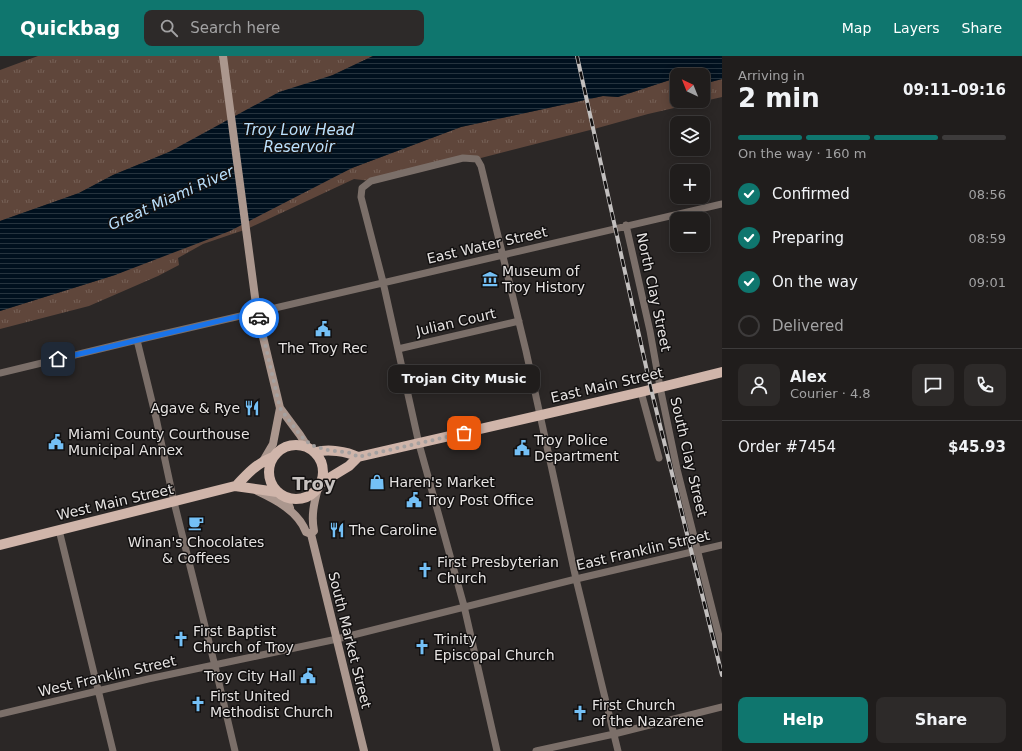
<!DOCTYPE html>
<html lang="en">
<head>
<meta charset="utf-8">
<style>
	body { margin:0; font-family:"DejaVu Sans",sans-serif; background:#2d2a29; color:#f1f3f6; height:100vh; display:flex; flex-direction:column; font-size:15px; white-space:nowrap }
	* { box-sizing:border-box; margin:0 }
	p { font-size:13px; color:#a2a2a3 }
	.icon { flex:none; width:22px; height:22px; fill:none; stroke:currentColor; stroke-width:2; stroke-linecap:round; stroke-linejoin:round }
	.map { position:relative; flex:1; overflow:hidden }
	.side { display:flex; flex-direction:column; background:#201d1c; width:300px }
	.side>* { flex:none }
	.needle { width:26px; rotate:317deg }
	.controls { position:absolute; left:670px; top:12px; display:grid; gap:8px }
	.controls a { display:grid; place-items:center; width:40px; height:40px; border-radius:8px; background:#201d1c; box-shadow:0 2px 10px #0003,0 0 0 1px #3d3b3b; font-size:20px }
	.pin { position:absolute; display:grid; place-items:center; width:34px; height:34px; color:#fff; margin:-17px; border-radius:8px; box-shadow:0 2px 6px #0006 }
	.courier { position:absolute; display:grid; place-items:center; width:40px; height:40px; margin:-20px; border:3px solid #1a73e8; border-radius:50%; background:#fff; color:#222; box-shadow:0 1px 5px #0007 }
	.bubble { position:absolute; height:28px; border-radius:8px; background:#201d1c; box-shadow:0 2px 10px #0003,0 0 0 1px #3d3b3b; font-size:13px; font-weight:800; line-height:28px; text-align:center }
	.overview em { font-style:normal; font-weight:800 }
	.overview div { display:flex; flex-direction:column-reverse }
	.overview { display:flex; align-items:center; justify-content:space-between; height:68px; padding:0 16px }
	h1 { font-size:26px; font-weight:800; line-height:30px }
	.bar { display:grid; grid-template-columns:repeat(4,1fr); gap:6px 4px; align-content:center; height:48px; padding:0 16px }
	.bar i { height:5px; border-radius:3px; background:#3d3b3b }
	.bar .active { background:#0f766e }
	.bar p { grid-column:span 4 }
	.line { display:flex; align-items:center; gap:10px; padding:0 16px; border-top:1px solid #3d3b3b }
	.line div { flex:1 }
	.round { display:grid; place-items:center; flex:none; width:42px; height:42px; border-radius:8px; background:#2d2a29 }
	ol { padding:0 16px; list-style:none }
	li { display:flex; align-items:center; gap:12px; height:44px }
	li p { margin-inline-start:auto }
	li .icon { padding:4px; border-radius:50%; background:#0f766e; color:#fff; stroke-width:4 }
	li:last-child { color:#a2a2a3 }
	li i { width:22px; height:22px; border:2px solid #3d3b3b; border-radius:50% }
	.action { display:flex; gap:8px; margin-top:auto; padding:8px 16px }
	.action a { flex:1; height:46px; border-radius:8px; background:#0f766e; color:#fff; font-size:16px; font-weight:800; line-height:46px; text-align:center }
	.action a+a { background:#2d2a29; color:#f1f3f6 }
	header { display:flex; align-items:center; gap:24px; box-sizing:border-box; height:56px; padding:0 20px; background:#0f766e; color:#fff }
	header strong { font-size:19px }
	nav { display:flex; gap:22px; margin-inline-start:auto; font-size:14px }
	.search { width:280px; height:36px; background:#2d2a29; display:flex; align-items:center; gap:10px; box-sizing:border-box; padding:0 14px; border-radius:8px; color:#a2a2a3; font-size:15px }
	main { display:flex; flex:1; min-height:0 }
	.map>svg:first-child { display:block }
	.grass { fill:url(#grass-tufts) }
	.water { fill:url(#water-rules) }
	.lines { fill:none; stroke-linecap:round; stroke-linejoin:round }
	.minor { stroke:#7b6f69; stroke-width:7 }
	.secondary { stroke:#ab978e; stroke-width:8 }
	.primary { stroke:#d0b5aa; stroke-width:10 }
	.rail-casing { stroke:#c2bfbe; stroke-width:4 }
	.rail { stroke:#121010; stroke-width:2.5; stroke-dasharray:8; stroke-linecap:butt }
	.done { stroke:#a5a1a0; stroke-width:4; stroke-dasharray:0 7.2 }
	.route { stroke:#1a73e8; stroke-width:5 }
	.labels { text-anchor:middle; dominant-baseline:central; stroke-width:3; stroke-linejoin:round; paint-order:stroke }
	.street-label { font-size:14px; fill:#e6e3e2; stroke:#121010 }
	.poi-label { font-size:14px; fill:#e6e3e2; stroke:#121010; text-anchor:start }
	.water-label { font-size:15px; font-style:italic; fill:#bae0fd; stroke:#121010 }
	.district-label { font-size:18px; font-weight:bold; fill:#c7c2c0; stroke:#121010 }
</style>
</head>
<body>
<header>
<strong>Quickbag</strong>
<div class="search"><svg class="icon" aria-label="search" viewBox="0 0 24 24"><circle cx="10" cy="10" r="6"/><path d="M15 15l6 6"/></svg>Search here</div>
<nav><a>Map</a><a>Layers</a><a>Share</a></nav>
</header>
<main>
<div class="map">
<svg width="722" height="695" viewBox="0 0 722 695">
	<defs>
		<pattern id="grass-tufts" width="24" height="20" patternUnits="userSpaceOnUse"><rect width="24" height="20" fill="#5f463b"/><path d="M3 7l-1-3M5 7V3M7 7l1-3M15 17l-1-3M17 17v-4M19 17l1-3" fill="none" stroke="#766157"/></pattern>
		<pattern id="water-rules" width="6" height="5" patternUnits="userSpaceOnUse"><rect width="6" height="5" fill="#00101e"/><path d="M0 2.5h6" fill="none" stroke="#25333e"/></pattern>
	</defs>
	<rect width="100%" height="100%" fill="#2b2726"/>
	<!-- grass -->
	<path class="grass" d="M 38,0 L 373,0 L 169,96 L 113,119 L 79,137 L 0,165 L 0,14 Z
		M 673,23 L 677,24 L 677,45 L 703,45 L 703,28 L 722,23 L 722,41 L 648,58 L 594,73 L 477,103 L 463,102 L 371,125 L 354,123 L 247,173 L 203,188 L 178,202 L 179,209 L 158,220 L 89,250 L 0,273 L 0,255 L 115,219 L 352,112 L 461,71 L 603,40 L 618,41 Z"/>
	<!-- water -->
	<path class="water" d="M 373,0 L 722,0 L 722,23 L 703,28 L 703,19 L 677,19 L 677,24 L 673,23 L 618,41 L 603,40 L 461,71 L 352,112 L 230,175 L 115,219 L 0,255 L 0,165 L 79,137 L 113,119 L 169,96 L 279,36 L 333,19 Z"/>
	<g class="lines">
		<!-- minor -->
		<path class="minor" d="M 626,169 L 650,275 L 660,331 L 677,413 L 722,592
			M 137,284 L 156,362 L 174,446 L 215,610 L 235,695
			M 398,293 L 519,265
			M 0,317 L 137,284 L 722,148
			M 641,336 L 659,402
			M 59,474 L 113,695
			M 0,658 L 148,623 L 337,583 L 576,523 L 722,489
			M 497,695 L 464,550 L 419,388 L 383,226 L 361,141 L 362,132 L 371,125 L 463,102 L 477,103 L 481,110 L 526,295 L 576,523 L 618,695
			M 536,695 L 614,678 L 722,651"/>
		<!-- secondary -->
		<path class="secondary" d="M 223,0 L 257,256 L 280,352 L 300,379 L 307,390
			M 263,405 L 273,388 L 280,352
			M 257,435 C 276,444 298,455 306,476 L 311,478
			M 280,438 L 288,447 L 290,452
			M 311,478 L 364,695
			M 311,478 L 314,475 C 311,460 314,447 318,432"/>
		<!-- primary -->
		<path class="primary" d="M269 416a27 27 0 1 1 54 0a27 27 0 1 1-54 0Z
			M 316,396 C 328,393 346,395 358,401
			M 358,401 L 641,336 L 722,316
			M 321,427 L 349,410 L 358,401
			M 236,430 C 247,418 257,407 273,401
			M 0,489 L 235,430 L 277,436"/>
		<defs>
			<path id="rail" d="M 577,0 L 651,333 L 722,619"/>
		</defs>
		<!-- rail casing -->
		<use href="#rail" class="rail-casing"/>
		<!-- rail -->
		<use href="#rail" class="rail"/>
	</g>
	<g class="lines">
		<!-- done -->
		<path class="done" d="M 259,262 L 280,352 L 282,355 L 300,379 L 311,389 L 327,394 L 352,397 L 358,401 L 464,377"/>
		<!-- route -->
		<path class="route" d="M 58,303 L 257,256 L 259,262"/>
	</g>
	<!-- icons -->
	<defs>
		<symbol id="museum-bare" viewBox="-9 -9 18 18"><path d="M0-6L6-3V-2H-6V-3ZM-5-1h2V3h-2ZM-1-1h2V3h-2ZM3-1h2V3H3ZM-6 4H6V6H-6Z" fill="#74c0f6" stroke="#121010" stroke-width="2.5" paint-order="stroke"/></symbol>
		<symbol id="civic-bare" viewBox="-9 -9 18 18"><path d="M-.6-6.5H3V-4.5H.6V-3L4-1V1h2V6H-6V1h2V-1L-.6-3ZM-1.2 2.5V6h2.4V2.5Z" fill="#74c0f6" stroke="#121010" stroke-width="2.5" paint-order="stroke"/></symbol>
		<symbol id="restaurant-bare" viewBox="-9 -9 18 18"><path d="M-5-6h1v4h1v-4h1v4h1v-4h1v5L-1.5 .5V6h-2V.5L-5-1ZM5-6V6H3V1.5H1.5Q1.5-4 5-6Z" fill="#74c0f6" stroke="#121010" stroke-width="2.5" paint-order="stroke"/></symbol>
		<symbol id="shop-bare" viewBox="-9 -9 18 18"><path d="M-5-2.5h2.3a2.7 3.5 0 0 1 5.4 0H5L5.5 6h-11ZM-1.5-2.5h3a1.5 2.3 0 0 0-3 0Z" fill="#74c0f6" stroke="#121010" stroke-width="2.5" paint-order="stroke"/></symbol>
		<symbol id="cafe-bare" viewBox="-9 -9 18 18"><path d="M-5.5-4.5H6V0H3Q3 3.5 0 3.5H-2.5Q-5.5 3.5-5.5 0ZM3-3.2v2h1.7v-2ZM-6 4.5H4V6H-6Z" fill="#74c0f6" stroke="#121010" stroke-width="2.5" paint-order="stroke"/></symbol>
		<symbol id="church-bare" viewBox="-9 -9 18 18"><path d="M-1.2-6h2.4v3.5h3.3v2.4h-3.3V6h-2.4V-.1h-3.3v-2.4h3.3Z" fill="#74c0f6" stroke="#121010" stroke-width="2.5" paint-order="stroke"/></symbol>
	</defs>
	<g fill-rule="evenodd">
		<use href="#museum-bare" x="479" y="212" width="22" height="22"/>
		<use href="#civic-bare" x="312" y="262" width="22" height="22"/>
		<use href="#restaurant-bare" x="241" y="341" width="22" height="22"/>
		<use href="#civic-bare" x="45" y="375" width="22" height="22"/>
		<use href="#civic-bare" x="511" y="381" width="22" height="22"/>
		<use href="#shop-bare" x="366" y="415" width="22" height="22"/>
		<use href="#civic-bare" x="403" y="433" width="22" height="22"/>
		<use href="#cafe-bare" x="185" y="456" width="22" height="22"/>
		<use href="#restaurant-bare" x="326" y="463" width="22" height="22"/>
		<use href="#church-bare" x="414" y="503" width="22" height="22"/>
		<use href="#church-bare" x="170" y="572" width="22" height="22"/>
		<use href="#church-bare" x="411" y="580" width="22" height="22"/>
		<use href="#civic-bare" x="297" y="609" width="22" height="22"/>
		<use href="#church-bare" x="187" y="637" width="22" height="22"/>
		<use href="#church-bare" x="569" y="646" width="22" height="22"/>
	</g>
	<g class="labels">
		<!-- street labels -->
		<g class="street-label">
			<text transform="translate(487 189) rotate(-13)">East Water Street</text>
			<text transform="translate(654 236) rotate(78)">North Clay Street</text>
			<text transform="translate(456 266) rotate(-13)">Julian Court</text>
			<text transform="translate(607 329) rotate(-13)">East Main Street</text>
			<text transform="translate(689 401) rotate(77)">South Clay Street</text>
			<text transform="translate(115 446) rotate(-13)">West Main Street</text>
			<text transform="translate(643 494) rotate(-13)">East Franklin Street</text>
			<text transform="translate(350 584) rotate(76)">South Market Street</text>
			<text transform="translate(107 620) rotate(-13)">West Franklin Street</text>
		</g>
		<!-- poi labels -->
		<g class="poi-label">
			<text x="502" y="215">Museum of<tspan x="502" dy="16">Troy History</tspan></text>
			<text x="323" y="292" text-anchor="middle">The Troy Rec</text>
			<text x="240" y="352" text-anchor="end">Agave &amp; Rye</text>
			<text x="68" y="378">Miami County Courthouse<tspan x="68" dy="16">Municipal Annex</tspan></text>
			<text x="534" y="384">Troy Police<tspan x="534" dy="16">Department</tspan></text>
			<text x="389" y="426">Haren's Market</text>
			<text x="426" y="444">Troy Post Office</text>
			<text x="349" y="474">The Caroline</text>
			<text x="196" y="486" text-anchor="middle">Winan's Chocolates<tspan x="196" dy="16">&amp; Coffees</tspan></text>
			<text x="437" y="506">First Presbyterian<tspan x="437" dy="16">Church</tspan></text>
			<text x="193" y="575">First Baptist<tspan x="193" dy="16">Church of Troy</tspan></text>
			<text x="434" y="583">Trinity<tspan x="434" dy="16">Episcopal Church</tspan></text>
			<text x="296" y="620" text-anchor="end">Troy City Hall</text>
			<text x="210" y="640">First United<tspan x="210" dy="16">Methodist Church</tspan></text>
			<text x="592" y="649">First Church<tspan x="592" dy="16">of the Nazarene</tspan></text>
		</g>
		<!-- water labels -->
		<g class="water-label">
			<text x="299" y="74">Troy Low Head<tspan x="299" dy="17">Reservoir</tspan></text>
			<text transform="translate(171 142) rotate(-24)">Great Miami River</text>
		</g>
		<!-- district labels -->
		<g class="district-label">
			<text x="314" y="427">Troy</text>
		</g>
	</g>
</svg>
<div class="controls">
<a><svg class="needle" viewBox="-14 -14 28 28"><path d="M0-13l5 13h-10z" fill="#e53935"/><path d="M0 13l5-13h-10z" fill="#a2a2a3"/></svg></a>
<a><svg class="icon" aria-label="layers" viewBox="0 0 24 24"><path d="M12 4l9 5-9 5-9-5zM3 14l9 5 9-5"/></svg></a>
<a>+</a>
<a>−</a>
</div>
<div class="pin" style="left:464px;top:377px;background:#ea580c"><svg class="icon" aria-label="bag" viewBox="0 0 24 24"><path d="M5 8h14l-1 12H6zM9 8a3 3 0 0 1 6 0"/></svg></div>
<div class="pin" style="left:58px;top:303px;background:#1f2937"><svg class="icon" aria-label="home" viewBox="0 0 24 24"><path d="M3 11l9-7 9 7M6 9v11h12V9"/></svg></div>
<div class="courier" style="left:259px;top:262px"><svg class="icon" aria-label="car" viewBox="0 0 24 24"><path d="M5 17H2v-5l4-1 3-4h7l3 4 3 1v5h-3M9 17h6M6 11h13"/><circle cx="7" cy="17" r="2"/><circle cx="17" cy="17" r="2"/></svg></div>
<div class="bubble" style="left:388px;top:309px;width:152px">Trojan City Music</div>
</div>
<section class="side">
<div class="overview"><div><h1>2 min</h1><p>Arriving in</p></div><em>09:11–09:16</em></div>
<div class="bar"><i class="active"></i><i class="active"></i><i class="active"></i><i></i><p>On the way · 160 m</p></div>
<ol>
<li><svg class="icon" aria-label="check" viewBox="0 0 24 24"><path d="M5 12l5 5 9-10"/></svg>Confirmed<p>08:56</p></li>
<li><svg class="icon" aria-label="check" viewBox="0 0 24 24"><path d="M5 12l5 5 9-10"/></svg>Preparing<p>08:59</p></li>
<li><svg class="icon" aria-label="check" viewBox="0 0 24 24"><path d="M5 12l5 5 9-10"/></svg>On the way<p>09:01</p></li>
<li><i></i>Delivered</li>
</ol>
<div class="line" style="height:72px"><a class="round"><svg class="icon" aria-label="person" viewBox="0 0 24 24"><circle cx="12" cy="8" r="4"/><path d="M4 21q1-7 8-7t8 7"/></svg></a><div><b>Alex</b><p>Courier · 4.8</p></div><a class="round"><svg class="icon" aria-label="chat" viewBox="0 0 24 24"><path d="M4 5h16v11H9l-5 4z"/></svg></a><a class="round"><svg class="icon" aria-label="phone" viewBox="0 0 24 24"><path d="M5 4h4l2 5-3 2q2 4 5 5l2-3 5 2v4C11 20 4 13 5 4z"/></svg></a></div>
<div class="line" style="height:52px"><div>Order #7454</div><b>$45.93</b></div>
<div class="action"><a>Help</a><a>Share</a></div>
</section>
</main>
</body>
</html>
